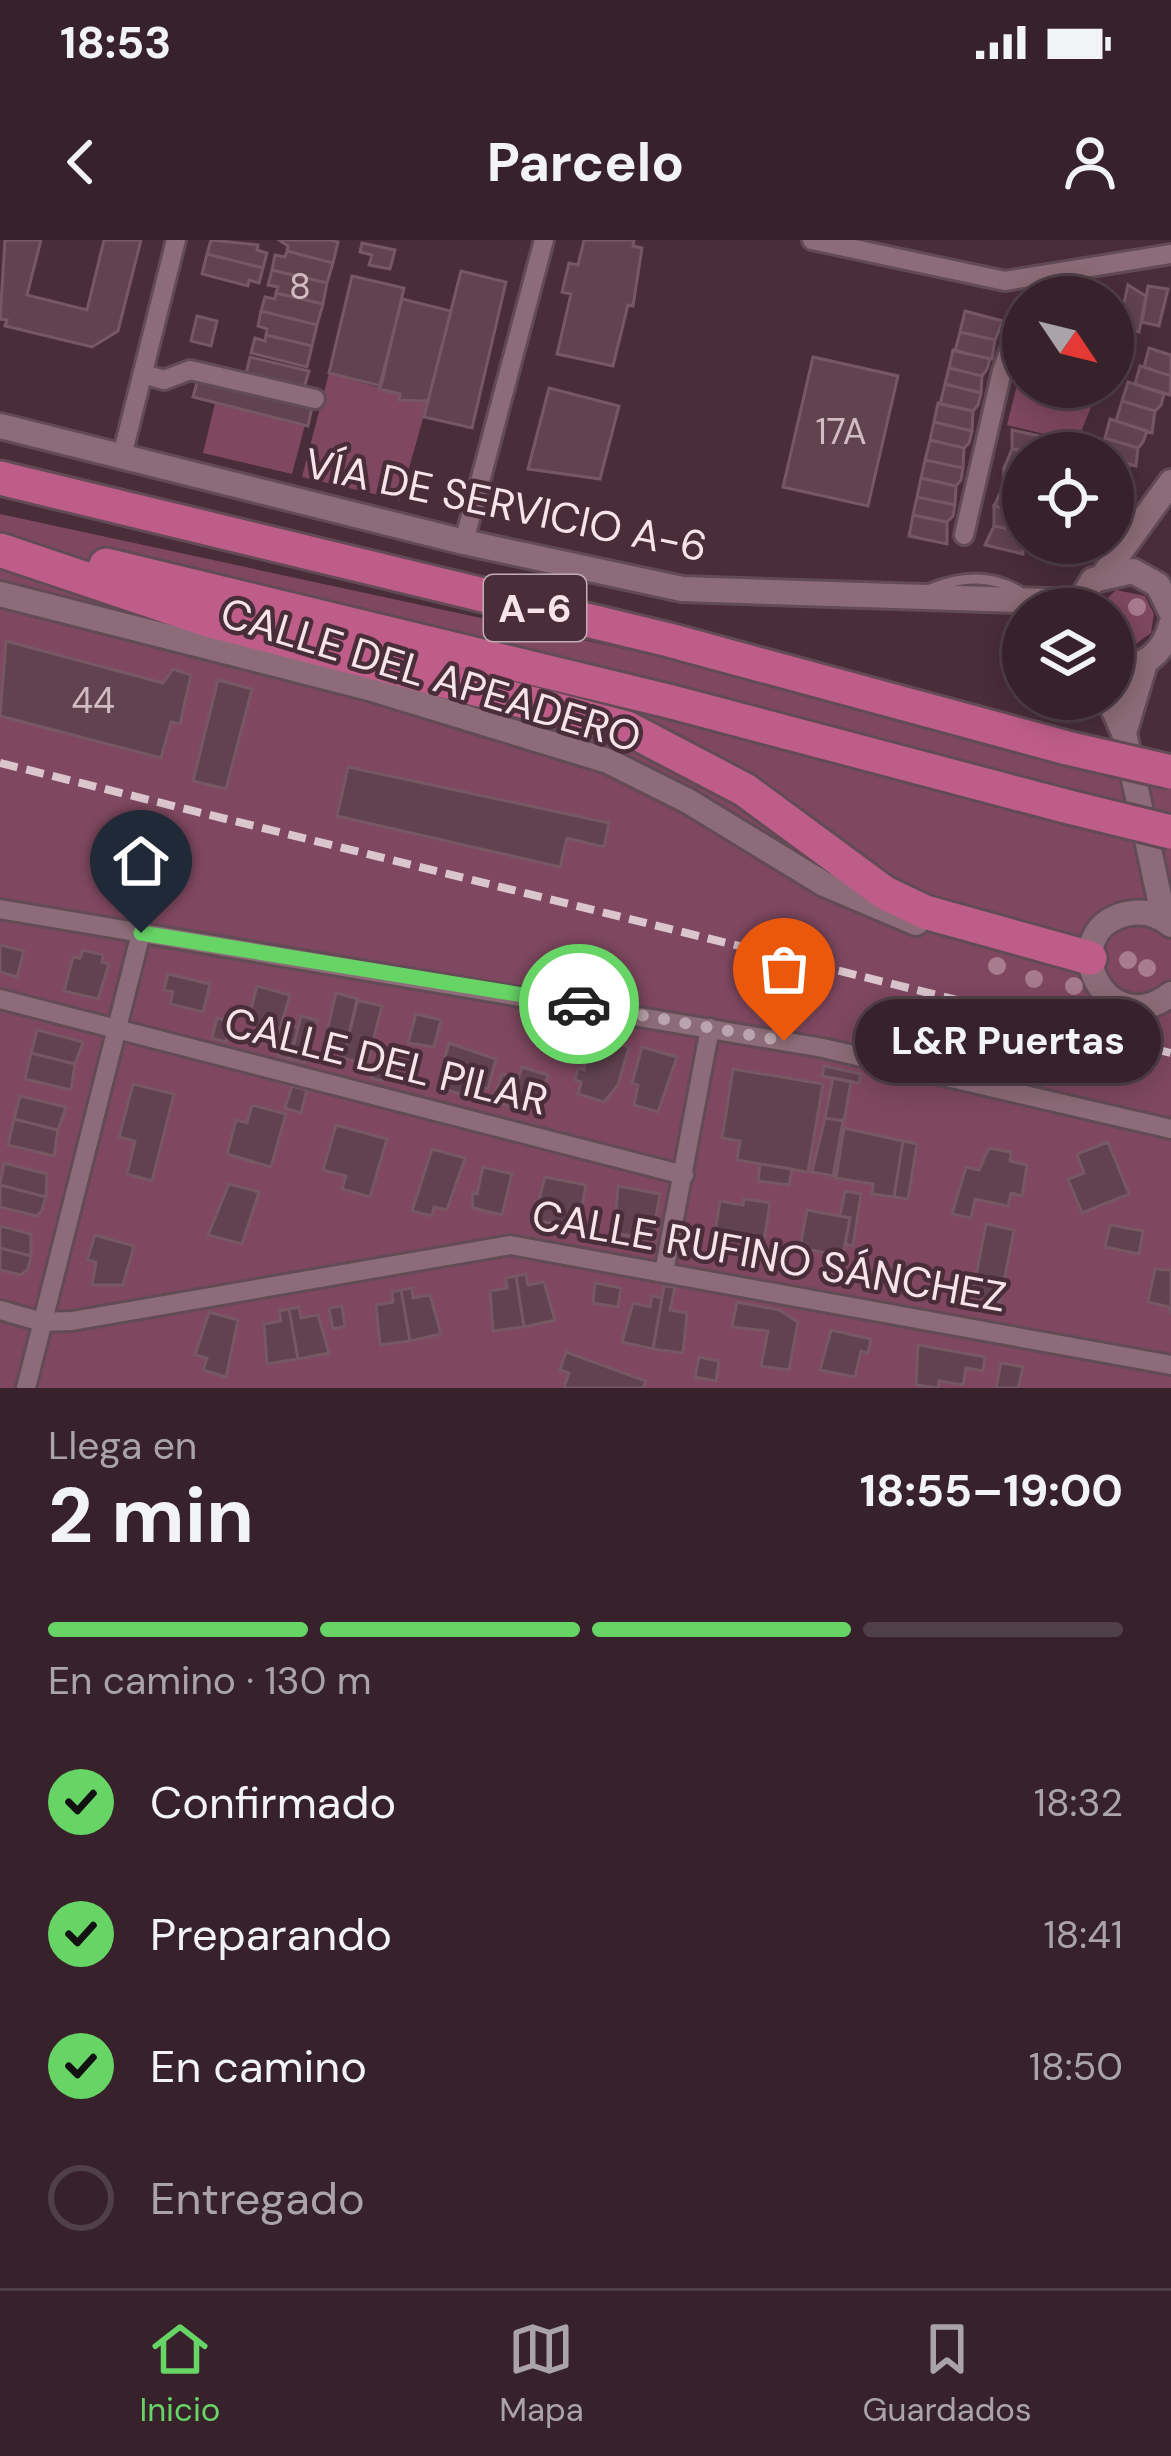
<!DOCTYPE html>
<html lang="es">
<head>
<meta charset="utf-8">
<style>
	body { margin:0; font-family:"DM Sans",sans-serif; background:#3e2a33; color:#f1f3f6; height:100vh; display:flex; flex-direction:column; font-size:45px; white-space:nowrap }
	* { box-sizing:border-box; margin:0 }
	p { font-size:39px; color:#aaa4a9 }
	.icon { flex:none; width:66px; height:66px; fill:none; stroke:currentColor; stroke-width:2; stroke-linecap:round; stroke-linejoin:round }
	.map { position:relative; height:1148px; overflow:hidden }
	.side { display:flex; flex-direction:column; background:#37222b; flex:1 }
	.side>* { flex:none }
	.needle { width:78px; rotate:125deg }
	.fabs { position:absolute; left:1002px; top:36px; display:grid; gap:24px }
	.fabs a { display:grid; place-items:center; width:132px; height:132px; border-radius:50%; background:#37222b; box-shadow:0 6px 30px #0003,0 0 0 3px #513f47; font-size:60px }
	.pin { position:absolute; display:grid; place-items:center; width:102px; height:102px; color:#fff; margin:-123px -51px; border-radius:50% 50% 50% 0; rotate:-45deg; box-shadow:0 0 12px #0007 }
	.pin .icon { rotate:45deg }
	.courier { position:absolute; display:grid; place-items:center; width:120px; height:120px; margin:-60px; border:9px solid #67d466; border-radius:50%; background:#fff; color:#222; box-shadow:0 3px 15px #0007 }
	.bubble { position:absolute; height:84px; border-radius:42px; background:#37222b; box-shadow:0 6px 30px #0003,0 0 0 3px #513f47; font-size:39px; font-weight:700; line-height:84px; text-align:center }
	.summary em { font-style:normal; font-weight:700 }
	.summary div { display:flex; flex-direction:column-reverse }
	.summary { display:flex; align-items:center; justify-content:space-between; height:204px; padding:0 48px }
	h1 { font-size:78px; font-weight:700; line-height:90px }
	.bar { display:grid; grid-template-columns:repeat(4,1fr); gap:18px 12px; align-content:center; height:144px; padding:0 48px }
	.bar i { height:15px; border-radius:9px; background:#513f47 }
	.bar .selected { background:#67d466 }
	.bar p { grid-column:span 4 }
	ol { padding:0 48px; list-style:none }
	li { display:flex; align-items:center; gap:36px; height:132px }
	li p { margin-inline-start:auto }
	li .icon { padding:12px; border-radius:50%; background:#67d466; color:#111; stroke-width:4 }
	li:last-child { color:#aaa4a9 }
	li i { width:66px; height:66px; border:6px solid #513f47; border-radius:50% }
	.status { display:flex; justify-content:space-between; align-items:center; height:84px; padding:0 60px; background:#37222b; direction:ltr }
	.status svg { height:33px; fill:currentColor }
	header { display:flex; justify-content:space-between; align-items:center; height:156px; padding:0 48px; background:#37222b; font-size:54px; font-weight:700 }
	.tabs { display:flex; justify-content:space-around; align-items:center; height:168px; border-top:3px solid #513f47; background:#37222b; font-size:33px; color:#aaa4a9 }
	.tabs a { display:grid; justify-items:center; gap:6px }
	.tabs .selected { color:#67d466 }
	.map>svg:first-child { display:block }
	.green { fill:#7f4860 }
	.building { fill:#61434f; stroke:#765763; stroke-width:3 }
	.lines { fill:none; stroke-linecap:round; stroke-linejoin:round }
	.service-casing { stroke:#624b55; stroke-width:15 }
	.minor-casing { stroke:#624b55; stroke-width:24 }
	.tertiary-casing { stroke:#624b55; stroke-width:30 }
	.motorway-casing { stroke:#624b55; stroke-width:39 }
	.service { stroke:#8c6c78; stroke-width:9 }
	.minor { stroke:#8c6c78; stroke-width:18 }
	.tertiary { stroke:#8c6c78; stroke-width:24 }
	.motorway { stroke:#bf5d89; stroke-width:33 }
	.rail { stroke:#dbc6ce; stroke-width:8; stroke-dasharray:18 9; stroke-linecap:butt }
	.motorway-bridge-casing { stroke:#624b55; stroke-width:39; stroke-linecap:butt }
	.motorway-bridge { stroke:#bf5d89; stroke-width:33 }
	.tree { fill:#a87b8d }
	.done { stroke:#baa4ad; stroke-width:12; stroke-dasharray:0 21.6 }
	.route { stroke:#67d466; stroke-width:15 }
	.labels { text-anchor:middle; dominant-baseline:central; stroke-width:9; stroke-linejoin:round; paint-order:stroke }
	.number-label { font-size:36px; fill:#d2bcc4 }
	.shield { fill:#492d39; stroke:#c3adb6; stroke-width:3 }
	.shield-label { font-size:39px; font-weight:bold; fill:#f7e4eb }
	.street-label { font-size:42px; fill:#f7e4eb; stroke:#492d39 }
</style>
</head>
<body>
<div class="status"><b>18:53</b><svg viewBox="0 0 49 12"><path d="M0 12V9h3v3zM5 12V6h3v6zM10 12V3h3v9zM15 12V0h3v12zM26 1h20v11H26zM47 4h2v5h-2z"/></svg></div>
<header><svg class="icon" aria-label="back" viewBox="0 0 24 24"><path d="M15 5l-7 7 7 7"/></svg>Parcelo<svg class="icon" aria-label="person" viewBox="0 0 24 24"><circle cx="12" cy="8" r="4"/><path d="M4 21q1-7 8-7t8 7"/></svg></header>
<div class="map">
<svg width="1171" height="1148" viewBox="0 0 1171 1148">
	<rect width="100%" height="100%" fill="#492d39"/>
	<!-- green -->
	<path class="green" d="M 1023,121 L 1023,147 L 1099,147 L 1077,202 L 1007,185 Z
		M 329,133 L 400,154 L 400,160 L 428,161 L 400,260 L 302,237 Z
		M 215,163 L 305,185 L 292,234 L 203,213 Z
		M 0,274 L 1171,527 L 1171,1148 L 0,1148 Z
		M 1116,350 L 1145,356 L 1154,374 L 1151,393 L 1127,410 L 1113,407 L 1113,369 L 1096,369 Z"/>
	<!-- building -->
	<path class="building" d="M 5,0 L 41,0 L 27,55 L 87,70 L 104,0 L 141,0 L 118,91 L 92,107 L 5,86 L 7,80 L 0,79 Z
		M 211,0 L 258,5 L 257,10 L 267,13 L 263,28 L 207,14 Z
		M 279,0 L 330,0 L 338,2 L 333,23 L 287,11 L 288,6 Z
		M 584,0 L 634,0 L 633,6 L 642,8 L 633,66 L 628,65 L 613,126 L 557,114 L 571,54 L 562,52 L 569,23 L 578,25 Z
		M 362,3 L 395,10 L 390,29 L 369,25 L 372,15 L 360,12 Z
		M 287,11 L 333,23 L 327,43 L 272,30 L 275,15 L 285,17 Z
		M 207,14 L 263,28 L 259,43 L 249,40 L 248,46 L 202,34 Z
		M 272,30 L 327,43 L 323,64 L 276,53 L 278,47 L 268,45 Z
		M 461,31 L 506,42 L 472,188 L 424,177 Z
		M 352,36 L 404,48 L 381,146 L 329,133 Z
		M 1128,45 L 1146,56 L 1139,92 L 1119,86 Z
		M 1148,46 L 1168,49 L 1159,86 L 1142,82 Z
		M 276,53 L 323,64 L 317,85 L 261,71 L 265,57 L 275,59 Z
		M 402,59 L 451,71 L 428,161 L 399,160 L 400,154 L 379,149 Z
		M 1114,60 L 1123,62 L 1115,101 L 1113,100 Z
		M 261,71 L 317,85 L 312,106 L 266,95 L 267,89 L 258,86 Z
		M 965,71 L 1003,81 L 995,100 L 960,92 Z
		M 197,76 L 217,81 L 211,106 L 191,101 Z
		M 960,92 L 995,100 L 992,119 L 955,111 Z
		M 266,95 L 312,106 L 307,127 L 251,113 L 255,98 L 265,101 Z
		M 1149,108 L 1171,115 L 1171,136 L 1144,127 Z
		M 953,110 L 990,119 L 987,129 L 982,136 L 949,128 Z
		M 250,117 L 309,131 L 304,148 L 246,134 Z
		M 813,117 L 898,136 L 868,266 L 783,247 Z
		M 1140,126 L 1171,136 L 1170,155 L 1135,144 Z
		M 949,128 L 982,136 L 981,153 L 945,144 Z
		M 198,139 L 312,167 L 308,186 L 193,157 Z
		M 1128,142 L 1164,154 L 1161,165 L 1155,171 L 1122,161 Z
		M 945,144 L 981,153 L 978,165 L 973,171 L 940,164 Z
		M 549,148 L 619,166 L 600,239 L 528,229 Z
		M 1122,161 L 1155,171 L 1152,193 L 1116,181 Z
		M 938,163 L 973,171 L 972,191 L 934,182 Z
		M 1110,179 L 1147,191 L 1143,202 L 1138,208 L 1105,198 Z
		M 934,182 L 972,191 L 969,203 L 964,208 L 930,200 Z
		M 1012,190 L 1049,198 L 1046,213 L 1012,209 Z
		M 1105,198 L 1138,208 L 1136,226 L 1113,220 L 1113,213 L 1100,213 Z
		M 930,200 L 964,208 L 963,228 L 925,220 Z
		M 1012,209 L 1029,213 L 1023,213 L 1023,232 L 1004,228 Z
		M 925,220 L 963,228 L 961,240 L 956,246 L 921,238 Z
		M 1113,220 L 1130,224 L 1120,243 L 1113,240 Z
		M 1004,228 L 1023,232 L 1023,252 L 1003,247 Z
		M 921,238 L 956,246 L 955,265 L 917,257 Z
		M 1003,247 L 1023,252 L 1023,273 L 994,266 Z
		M 917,257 L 955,265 L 953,276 L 947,282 L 913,275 Z
		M 994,266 L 1023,273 L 1023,292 L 994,286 Z
		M 913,275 L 947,282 L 947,304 L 909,296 Z
		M 994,286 L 1023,292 L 1023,314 L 985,305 Z
		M 6,401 L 163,443 L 173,429 L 191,435 L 180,484 L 171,482 L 161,518 L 0,476 Z
		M 218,440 L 252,449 L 226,549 L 193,541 Z
		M 348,527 L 609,583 L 604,607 L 567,598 L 560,627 L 337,576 Z
		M 0,705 L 24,711 L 17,737 L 0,732 Z
		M 83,710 L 103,715 L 102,722 L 109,724 L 98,759 L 64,751 L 73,717 L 80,718 Z
		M 168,734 L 210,744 L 203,772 L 170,764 L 173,752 L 164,750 Z
		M 257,746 L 290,755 L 280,789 L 248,780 Z
		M 336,753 L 358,759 L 344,814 L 323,809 Z
		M 357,760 L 382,766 L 367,824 L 343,818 Z
		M 416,774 L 441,780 L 434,807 L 408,803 Z
		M 301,776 L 317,780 L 305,823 L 290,819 Z
		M 217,778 L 231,782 L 226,802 L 212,798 Z
		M 286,784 L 298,788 L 290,819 L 278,816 Z
		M 37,790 L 83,802 L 75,824 L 31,813 Z
		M 594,797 L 629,807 L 618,845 L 604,862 L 578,854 L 581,842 L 575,840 L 578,828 L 584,830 L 586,802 L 592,804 Z
		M 449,803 L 496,819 L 488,849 L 472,845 L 469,856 L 446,850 L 449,838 L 441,831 Z
		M 642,807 L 677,817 L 658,872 L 634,865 L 638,845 L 632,843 Z
		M 31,813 L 75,824 L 71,850 L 25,839 Z
		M 376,819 L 388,822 L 383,841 L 371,838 Z
		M 824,826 L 861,834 L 859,843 L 822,836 Z
		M 522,827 L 548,835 L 540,861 L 518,855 L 514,868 L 493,861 L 502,834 L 518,839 Z
		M 733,829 L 823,844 L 808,932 L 737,920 L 740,901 L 722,898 Z
		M 833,838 L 851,842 L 844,881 L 825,878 Z
		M 133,844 L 174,854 L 152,941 L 127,934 L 135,901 L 119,897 Z
		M 292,846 L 307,850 L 301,873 L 285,868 Z
		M 20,856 L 66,867 L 58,890 L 14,879 Z
		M 252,865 L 286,874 L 271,927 L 227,914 L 236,880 L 247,883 Z
		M 825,878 L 843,881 L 833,936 L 812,932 Z
		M 14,879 L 58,890 L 54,916 L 8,905 Z
		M 336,885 L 387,899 L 370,957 L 342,949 L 346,936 L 323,930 Z
		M 844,888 L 903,901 L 894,957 L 872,954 L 873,944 L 836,938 Z
		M 903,901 L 917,904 L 908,959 L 894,957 Z
		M 1108,902 L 1129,954 L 1082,973 L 1068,939 L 1084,933 L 1077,914 Z
		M 989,908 L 1011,912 L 1010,921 L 1027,925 L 1022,956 L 1011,953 L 1008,966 L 975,959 L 971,978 L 952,974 L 966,927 L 979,930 Z
		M 432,909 L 465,918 L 447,970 L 434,967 L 432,976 L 412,971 Z
		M 4,923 L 47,934 L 46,957 L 0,945 Z
		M 760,924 L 792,929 L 789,945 L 758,941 Z
		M 483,927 L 512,934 L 502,975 L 473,968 L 472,952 L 477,954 Z
		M 545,937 L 586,945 L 578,988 L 534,980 Z
		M 229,944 L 259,952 L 242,1004 L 208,995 Z
		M 0,945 L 46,957 L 42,970 L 37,976 L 0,967 Z
		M 618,946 L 660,954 L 652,1000 L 614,993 Z
		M 845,951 L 861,954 L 853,1006 L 845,1004 L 850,978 L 840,976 Z
		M 744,959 L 770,963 L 763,1006 L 714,998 L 720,961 L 743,965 Z
		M 807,970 L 850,978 L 843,1016 L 800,1008 Z
		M 986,984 L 1014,990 L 1000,1062 L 972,1056 Z
		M 1110,985 L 1143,991 L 1139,1014 L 1105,1007 Z
		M 0,986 L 31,994 L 31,1016 L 0,1008 Z
		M 95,995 L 134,1006 L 123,1045 L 92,1045 L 96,1022 L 87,1020 Z
		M 0,1008 L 31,1016 L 28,1029 L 21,1035 L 0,1030 Z
		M 1155,1029 L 1171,1030 L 1171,1075 L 1169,1067 L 1148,1062 Z
		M 526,1034 L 528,1045 L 544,1042 L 555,1080 L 524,1087 L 516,1036 Z
		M 516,1036 L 524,1087 L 493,1091 L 490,1051 L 507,1048 L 506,1038 Z
		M 595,1043 L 621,1048 L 618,1067 L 593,1063 Z
		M 664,1046 L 675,1047 L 670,1070 L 687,1073 L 683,1113 L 653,1109 Z
		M 412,1048 L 413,1058 L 430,1055 L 441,1094 L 410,1101 L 401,1050 Z
		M 401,1050 L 410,1101 L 380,1105 L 376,1065 L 393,1062 L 392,1052 Z
		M 652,1056 L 662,1058 L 653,1109 L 622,1102 L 633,1063 L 650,1067 Z
		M 737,1062 L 779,1070 L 798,1082 L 789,1130 L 761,1126 L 768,1091 L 732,1087 Z
		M 342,1066 L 345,1086 L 333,1089 L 329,1068 Z
		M 299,1067 L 301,1078 L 318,1075 L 329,1113 L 298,1119 L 289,1069 Z
		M 289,1069 L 298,1119 L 267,1124 L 264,1084 L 281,1081 L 279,1071 Z
		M 209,1072 L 238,1080 L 226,1137 L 203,1130 L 207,1118 L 195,1115 Z
		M 831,1090 L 871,1099 L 868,1113 L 861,1111 L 855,1137 L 820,1130 Z
		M 918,1105 L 985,1117 L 983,1131 L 966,1128 L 963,1145 L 939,1141 L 938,1148 L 916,1145 Z
		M 566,1112 L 646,1141 L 643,1148 L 564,1148 L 569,1133 L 560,1130 Z
		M 699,1117 L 719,1121 L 716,1141 L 695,1137 Z
		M 1001,1123 L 1023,1127 L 1018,1148 L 996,1148 Z"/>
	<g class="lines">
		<defs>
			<path id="service" d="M 930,349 C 961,336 993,334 1022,353"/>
			<path id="minor" d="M 812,0 L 1005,41 L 1171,14
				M 143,134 L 164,140 L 190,130 L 315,159
				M 122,216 L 176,0
				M 964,295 L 1002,131 L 1023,72
				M 464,302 L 544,0
				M 0,669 L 823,808 L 1171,889
				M 0,759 L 684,935
				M 664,1032 L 710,788
				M 0,1070 L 42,1082 L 72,1081 L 510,1005 L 1171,1125
				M 26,1148 L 141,693"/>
			<path id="tertiary" d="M 0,186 L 464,302 L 682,349 L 1076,362
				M 1105,333 L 1171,242
				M 0,354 L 369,448 L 608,521 L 688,561 L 824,644 L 916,683
				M 1075,369 L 1093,340 L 1133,331 L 1158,345 L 1171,372
				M 1113,427 C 1144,429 1163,414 1171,385
				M 1109,459 L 1124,493 L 1164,679
				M 1124,493 L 1145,423
				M 1171,685 C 1158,674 1143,670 1126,674 C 1053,692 1104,805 1171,754"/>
			<path id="motorway" d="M 0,238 L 669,400 L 1067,508
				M 0,310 L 211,381 L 627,488 L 745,550 L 885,653 L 925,672 L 1090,718
				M 106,325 L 672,462 L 1065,566"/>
		</defs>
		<!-- service casing -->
		<use href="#service" class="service-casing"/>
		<!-- minor casing -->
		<use href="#minor" class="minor-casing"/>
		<!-- tertiary casing -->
		<use href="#tertiary" class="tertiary-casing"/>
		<!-- motorway casing -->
		<use href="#motorway" class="motorway-casing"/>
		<!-- service -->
		<use href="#service" class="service"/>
		<!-- minor -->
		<use href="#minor" class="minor"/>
		<!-- tertiary -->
		<use href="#tertiary" class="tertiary"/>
		<!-- motorway -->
		<use href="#motorway" class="motorway"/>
		<!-- rail -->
		<path class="rail" d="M 0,523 L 1171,813"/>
		<defs>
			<path id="motorway-bridge" d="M 1067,508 L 1171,532
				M 1065,566 L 1171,592"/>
		</defs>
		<!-- motorway-bridge casing -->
		<use href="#motorway-bridge" class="motorway-bridge-casing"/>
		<!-- motorway-bridge -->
		<use href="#motorway-bridge" class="motorway-bridge"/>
	</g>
	<!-- trees -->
	<g class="tree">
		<circle cx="1137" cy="367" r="9"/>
		<circle cx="1128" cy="720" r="9"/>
		<circle cx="997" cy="726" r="9"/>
		<circle cx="1147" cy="728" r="9"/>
		<circle cx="1034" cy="739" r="9"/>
		<circle cx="1074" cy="746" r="9"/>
	</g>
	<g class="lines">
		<!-- done -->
		<path class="done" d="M 579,764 L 784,801"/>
		<!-- route -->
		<path class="route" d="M 141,693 L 579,764"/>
	</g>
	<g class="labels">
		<!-- number labels -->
		<g class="number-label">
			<text x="300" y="46">8</text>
			<text x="841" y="191">17A</text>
			<text x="93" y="460">44</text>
		</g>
		<!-- shield labels -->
		<rect class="shield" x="484" y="335" width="102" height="66" rx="9"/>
		<g class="shield-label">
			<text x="535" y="368">A-6</text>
		</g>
		<!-- street labels -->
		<g class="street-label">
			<text transform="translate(506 265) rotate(12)">VÍA DE SERVICIO A-6</text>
			<text transform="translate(431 435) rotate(17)">CALLE DEL APEADERO</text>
			<text transform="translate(386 821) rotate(14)">CALLE DEL PILAR</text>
			<text transform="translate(769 1016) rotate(10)">CALLE RUFINO SÁNCHEZ</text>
		</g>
	</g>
</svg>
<div class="fabs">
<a><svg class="needle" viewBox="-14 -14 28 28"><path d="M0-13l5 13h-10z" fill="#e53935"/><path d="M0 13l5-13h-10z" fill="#aaa4a9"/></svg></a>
<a><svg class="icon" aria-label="locate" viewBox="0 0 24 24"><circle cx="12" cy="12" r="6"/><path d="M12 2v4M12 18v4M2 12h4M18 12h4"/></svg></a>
<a><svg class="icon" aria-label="layers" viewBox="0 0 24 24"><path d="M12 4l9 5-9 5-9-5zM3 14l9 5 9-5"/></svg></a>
</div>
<div class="pin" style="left:784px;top:801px;background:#ea580c"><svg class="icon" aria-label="bag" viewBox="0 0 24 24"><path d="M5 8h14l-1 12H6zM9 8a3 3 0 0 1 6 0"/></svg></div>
<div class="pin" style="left:141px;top:693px;background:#1f2937"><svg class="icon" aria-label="home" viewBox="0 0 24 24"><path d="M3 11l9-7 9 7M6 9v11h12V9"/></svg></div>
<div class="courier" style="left:579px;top:764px"><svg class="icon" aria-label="car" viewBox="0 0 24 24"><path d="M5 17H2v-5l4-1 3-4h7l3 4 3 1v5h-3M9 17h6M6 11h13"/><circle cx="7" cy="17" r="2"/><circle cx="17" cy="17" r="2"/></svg></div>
<div class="bubble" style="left:855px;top:759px;width:306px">L&amp;R Puertas</div>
</div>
<section class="side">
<div class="summary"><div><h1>2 min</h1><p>Llega en</p></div><em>18:55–19:00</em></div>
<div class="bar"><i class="selected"></i><i class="selected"></i><i class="selected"></i><i></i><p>En camino · 130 m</p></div>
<ol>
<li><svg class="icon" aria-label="check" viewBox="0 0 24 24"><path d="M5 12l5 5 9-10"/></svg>Confirmado<p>18:32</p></li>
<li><svg class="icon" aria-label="check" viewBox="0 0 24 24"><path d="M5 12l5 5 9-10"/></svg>Preparando<p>18:41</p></li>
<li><svg class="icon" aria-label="check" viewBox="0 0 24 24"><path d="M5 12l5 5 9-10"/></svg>En camino<p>18:50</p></li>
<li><i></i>Entregado</li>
</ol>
</section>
<nav class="tabs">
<a class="selected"><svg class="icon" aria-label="home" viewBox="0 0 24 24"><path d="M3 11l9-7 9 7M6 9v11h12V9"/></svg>Inicio</a>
<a><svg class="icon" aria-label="map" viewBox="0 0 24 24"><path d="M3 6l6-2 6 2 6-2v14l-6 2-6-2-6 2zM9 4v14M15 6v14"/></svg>Mapa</a>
<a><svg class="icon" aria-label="saved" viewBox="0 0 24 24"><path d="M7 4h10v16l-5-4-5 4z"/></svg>Guardados</a>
</nav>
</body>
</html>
